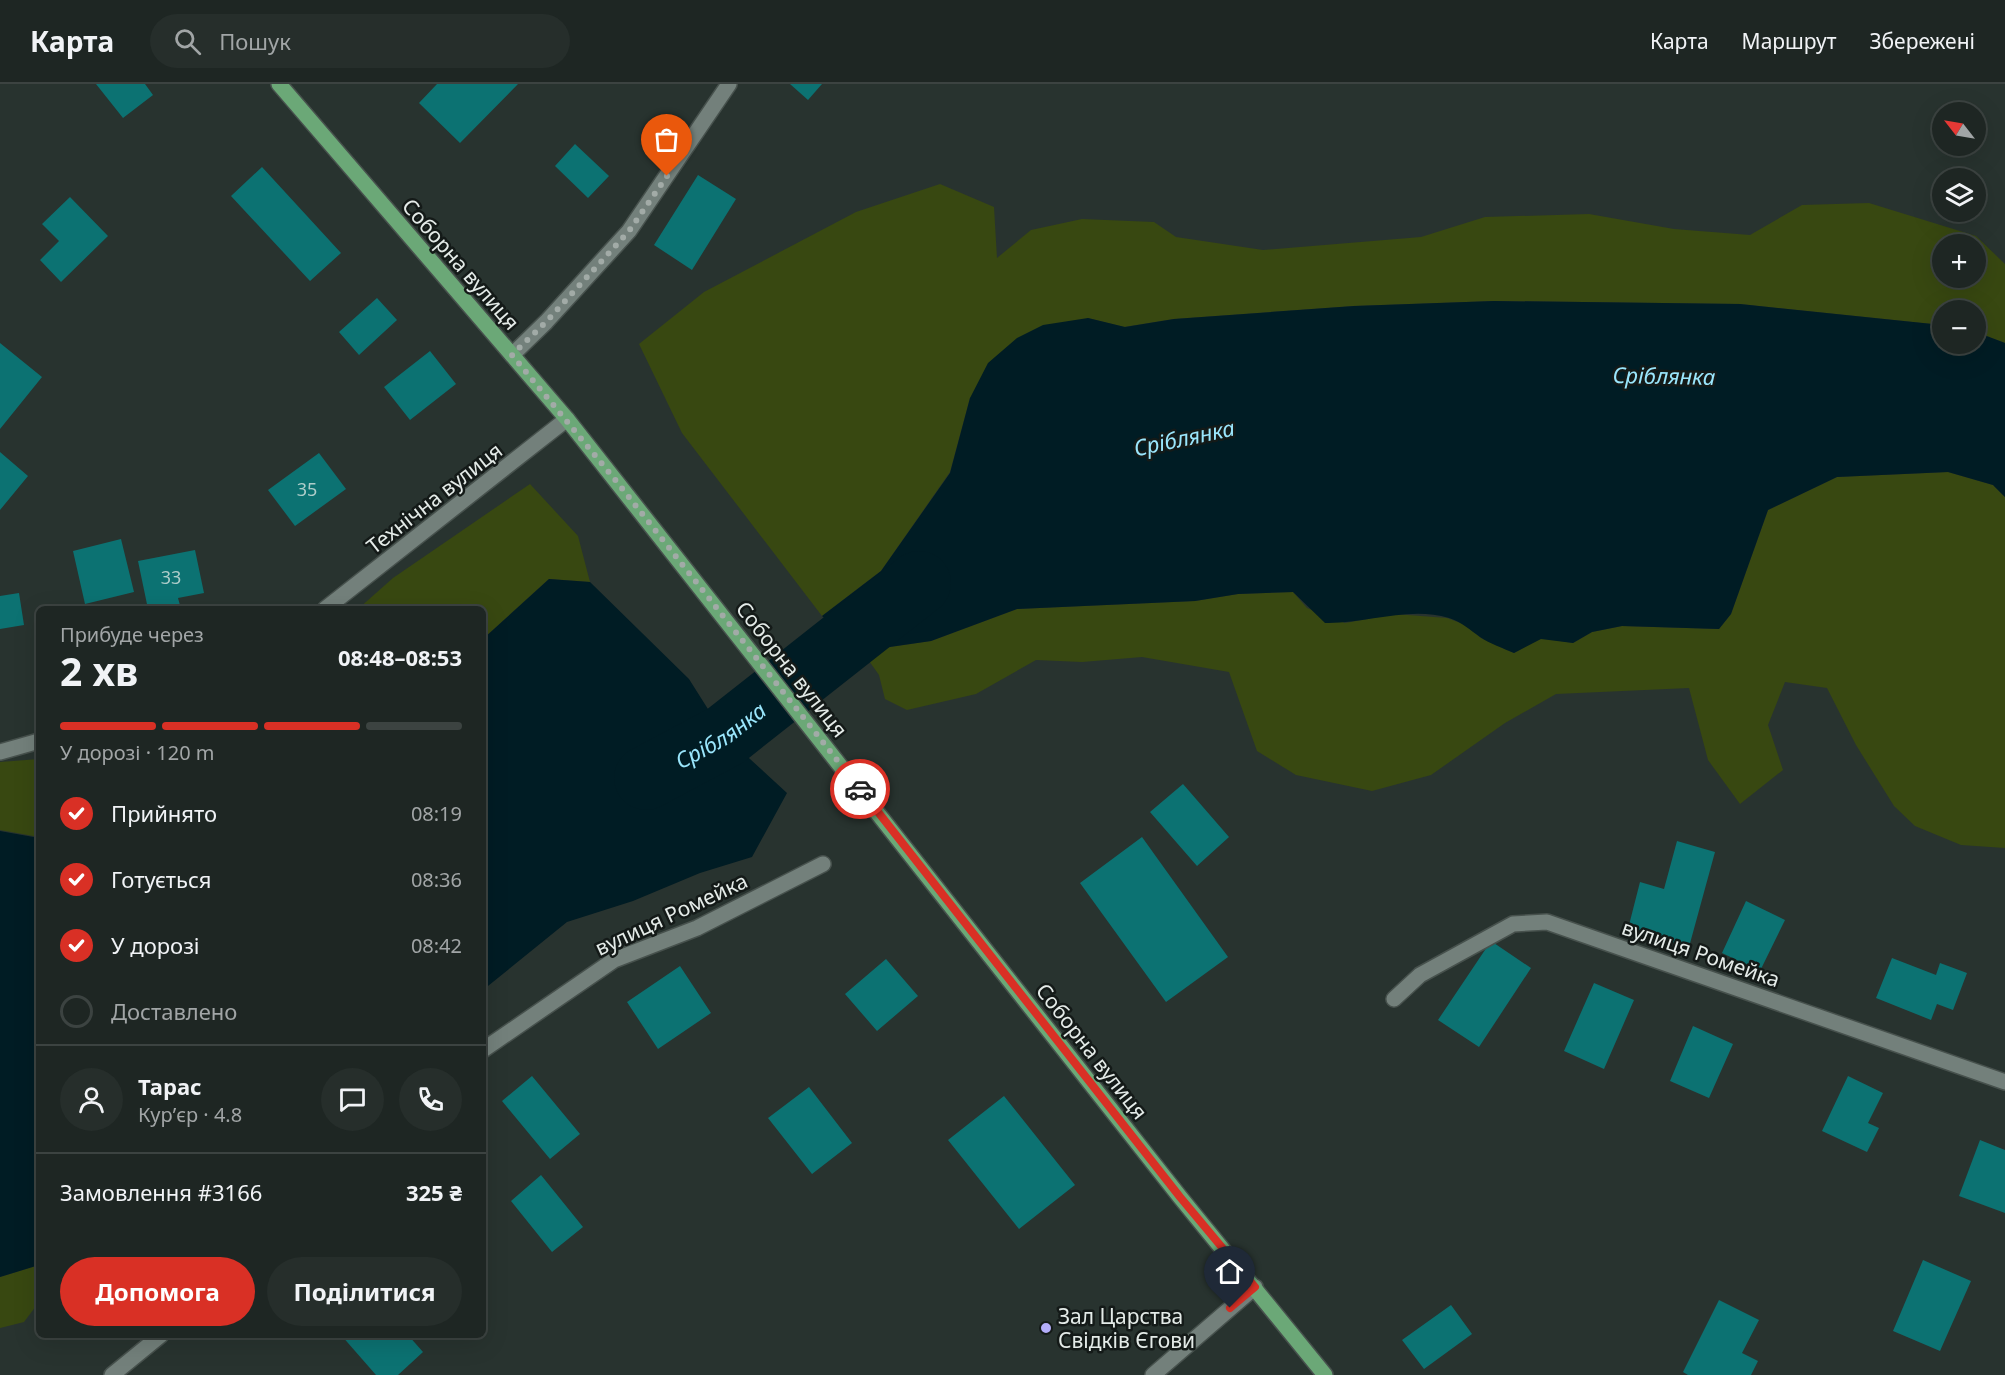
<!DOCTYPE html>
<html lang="uk">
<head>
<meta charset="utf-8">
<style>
	body { margin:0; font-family:"Noto Sans",sans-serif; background:#262e2b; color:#f1f3f6; height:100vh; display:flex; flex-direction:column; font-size:22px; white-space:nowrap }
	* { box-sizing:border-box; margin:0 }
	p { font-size:20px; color:#a1a5a6 }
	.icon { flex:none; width:33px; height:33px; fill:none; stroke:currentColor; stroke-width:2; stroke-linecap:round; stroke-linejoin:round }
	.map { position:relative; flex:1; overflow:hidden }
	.details { position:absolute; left:36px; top:522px; width:450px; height:732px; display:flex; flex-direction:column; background:#1e2623; border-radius:9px; box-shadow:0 6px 24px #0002,0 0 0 2px #3c4341 }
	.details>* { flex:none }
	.needle { width:39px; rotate:301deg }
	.buttons { position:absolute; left:1932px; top:18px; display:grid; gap:12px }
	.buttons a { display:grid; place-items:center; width:54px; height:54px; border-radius:50%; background:#1e2623; box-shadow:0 6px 24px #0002,0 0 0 2px #3c4341; font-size:30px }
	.pin { position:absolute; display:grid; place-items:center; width:51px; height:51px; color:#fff; margin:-62px -26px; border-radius:50% 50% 50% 0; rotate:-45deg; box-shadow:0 0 6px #0007 }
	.pin .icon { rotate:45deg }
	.courier { position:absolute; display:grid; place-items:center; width:60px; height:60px; margin:-30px; border:4px solid #d93025; border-radius:50%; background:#fff; color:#222; box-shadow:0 2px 8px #0007 }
	.headline em { font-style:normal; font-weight:700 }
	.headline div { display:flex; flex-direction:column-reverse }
	.headline { display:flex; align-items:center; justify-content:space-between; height:102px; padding:0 24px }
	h1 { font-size:39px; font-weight:700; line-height:45px }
	.bar { display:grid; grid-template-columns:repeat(4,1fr); gap:9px 6px; align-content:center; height:72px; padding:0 24px }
	.bar i { height:8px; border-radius:4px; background:#3c4341 }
	.bar .current { background:#d93025 }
	.bar p { grid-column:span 4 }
	.line { display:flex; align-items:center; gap:15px; padding:0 24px; border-top:2px solid #3c4341 }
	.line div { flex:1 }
	.round { display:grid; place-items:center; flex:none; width:63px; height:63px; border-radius:32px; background:#262e2b }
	ol { padding:0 24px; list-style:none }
	li { display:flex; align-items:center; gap:18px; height:66px }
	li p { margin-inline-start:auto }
	li .icon { padding:6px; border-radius:50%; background:#d93025; color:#fff; stroke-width:4 }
	li:last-child { color:#a1a5a6 }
	li i { width:33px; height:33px; border:3px solid #3c4341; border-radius:50% }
	.primary-button { display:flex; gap:12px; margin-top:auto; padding:12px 24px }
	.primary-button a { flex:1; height:69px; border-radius:36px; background:#d93025; color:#fff; font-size:24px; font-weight:700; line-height:69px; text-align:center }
	.primary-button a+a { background:#262e2b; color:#f1f3f6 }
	header { display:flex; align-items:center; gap:36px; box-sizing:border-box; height:84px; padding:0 30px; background:#1e2623; border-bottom:2px solid #3c4341 }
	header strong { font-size:28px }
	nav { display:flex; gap:33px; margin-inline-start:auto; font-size:21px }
	.search { width:420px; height:54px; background:#262e2b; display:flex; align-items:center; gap:15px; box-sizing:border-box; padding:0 21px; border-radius:33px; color:#a1a5a6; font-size:22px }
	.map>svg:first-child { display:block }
	.green { fill:#384811; fill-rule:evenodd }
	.water { fill:#001c24 }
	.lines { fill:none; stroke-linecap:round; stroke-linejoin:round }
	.river { stroke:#001c24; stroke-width:64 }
	.building { fill:#0c7272 }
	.minor-casing { stroke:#47514d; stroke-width:18 }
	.major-casing { stroke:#47514d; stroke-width:18 }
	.minor { stroke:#73807b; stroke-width:15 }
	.major { stroke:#6ba877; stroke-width:15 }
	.done { stroke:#a2aba7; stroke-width:6; stroke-dasharray:0 10.8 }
	.route { stroke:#d93025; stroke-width:8 }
	.poi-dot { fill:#b3adf9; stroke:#141a18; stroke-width:2 }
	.labels { text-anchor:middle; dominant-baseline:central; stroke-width:5; stroke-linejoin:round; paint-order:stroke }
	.number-label { font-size:18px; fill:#aecdca }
	.street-label { font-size:21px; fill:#e4ebe8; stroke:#141a18 }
	.poi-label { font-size:21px; fill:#e4ebe8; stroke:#141a18; text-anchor:start }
	.water-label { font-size:22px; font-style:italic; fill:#9ae6fc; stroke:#141a18 }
</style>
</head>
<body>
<header>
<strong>Карта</strong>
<div class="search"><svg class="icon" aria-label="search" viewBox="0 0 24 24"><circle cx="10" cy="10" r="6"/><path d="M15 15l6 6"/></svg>Пошук</div>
<nav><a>Карта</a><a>Маршрут</a><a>Збережені</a></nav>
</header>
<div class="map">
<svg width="2005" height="1291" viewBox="0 0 2005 1291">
	<rect width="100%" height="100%" fill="#28332f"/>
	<!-- green -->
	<path class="green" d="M 940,100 L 994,123 L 997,174 L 1031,146 L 1082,135 L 1154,138 L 1176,153 L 1263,166 L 1421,153 L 1485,133 L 1589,130 L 1674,145 L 1750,151 L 1802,121 L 1869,119 L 1976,152 L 2005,180 L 2005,259 L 1976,248 L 1976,226 L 1942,226 L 1942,241 L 1740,220 L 1494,217 L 1354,222 L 1174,235 L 1124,243 L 1088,234 L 970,314 L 950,388 L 881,487 L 822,532 L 682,349 L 639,260 L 704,208 L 856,128 ZM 1942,160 L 1976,160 L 1976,194 L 1942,194 Z
		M 1948,388 L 1993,401 L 2005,413 L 2005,764 L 1961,761 L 1915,742 L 1894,722 L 1856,661 L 1827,604 L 1785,598 L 1768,641 L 1783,686 L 1740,720 L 1708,676 L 1689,604 L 1556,610 L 1505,639 L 1431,691 L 1372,707 L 1296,691 L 1257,667 L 1229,588 L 1142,573 L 1082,578 L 1036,576 L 976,610 L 907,626 L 885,615 L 879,591 L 862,567 L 931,557 L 1017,525 L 1195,517 L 1238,510 L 1293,508 L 1307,524 L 1345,539 L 1395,530 L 1447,534 L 1466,541 L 1481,554 L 1514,569 L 1541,554 L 1573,559 L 1592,548 L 1622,542 L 1719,545 L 1731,530 L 1768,426 L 1837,393 Z
		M 530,400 L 578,452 L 590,498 L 549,495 L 483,555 L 483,525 L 358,525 L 393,494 Z
		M 39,675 L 39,753 L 0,746 L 0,678 Z
		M 39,1181 L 39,1218 L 24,1238 L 0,1244 L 0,1193 Z"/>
	<!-- water -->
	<path class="water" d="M 1494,217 L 1740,220 L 1942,241 L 1942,260 L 1976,260 L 1976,248 L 2005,259 L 2005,413 L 1993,401 L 1948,388 L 1837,393 L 1768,426 L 1731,530 L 1719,545 L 1622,542 L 1592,548 L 1573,559 L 1541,555 L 1514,569 C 1503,564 1490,560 1480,553 C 1470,546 1462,538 1449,534 C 1408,522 1367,540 1325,539 L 1293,508 L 1238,510 L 1195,517 L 1017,525 L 931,557 L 862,567 L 822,532 L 881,487 L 950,389 L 970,314 L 988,279 L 1017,254 L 1043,241 L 1088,234 L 1125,243 L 1174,235 L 1354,222 Z
		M 549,495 L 590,498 L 689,595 L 725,652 L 787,709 L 752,773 L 700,789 L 633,817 L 567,838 L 483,906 L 483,555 Z
		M 0,747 L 39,754 L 39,1181 L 0,1193 Z"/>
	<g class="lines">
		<!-- river -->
		<path class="river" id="s1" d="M 646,694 L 725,652 L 919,499"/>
	</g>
	<!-- building -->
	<path class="building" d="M 96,0 L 145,0 L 153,11 L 123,34 Z
		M 437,0 L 518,0 L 460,59 L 419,19 Z
		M 790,0 L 822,0 L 808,16 Z
		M 575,60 L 609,92 L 588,114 L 555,82 Z
		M 262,83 L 341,169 L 310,197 L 231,112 Z
		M 698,91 L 736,115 L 692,186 L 654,161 Z
		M 70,113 L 108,152 L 61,198 L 40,176 L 59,157 L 42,140 Z
		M 377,214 L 397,236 L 359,271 L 339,248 Z
		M 0,259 L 42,293 L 0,345 Z
		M 430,267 L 456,300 L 410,336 L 384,303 Z
		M 0,368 L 28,392 L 0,426 Z
		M 319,369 L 346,405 L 295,442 L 268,406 Z
		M 121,455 L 134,508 L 85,520 L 73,467 Z
		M 195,466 L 204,509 L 178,514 L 181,525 L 148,525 L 138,477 Z
		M 19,509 L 24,541 L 0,545 L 0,512 Z
		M 1183,700 L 1229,753 L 1197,782 L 1150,728 Z
		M 1142,753 L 1228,873 L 1166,918 L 1080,799 Z
		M 1677,757 L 1715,768 L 1689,863 L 1628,845 L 1640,798 L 1664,805 Z
		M 1746,817 L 1785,836 L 1760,887 L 1722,869 Z
		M 1491,857 L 1531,884 L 1479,963 L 1438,936 Z
		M 1892,874 L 1936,891 L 1940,879 L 1967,889 L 1953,926 L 1937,920 L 1931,936 L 1876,914 Z
		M 886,875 L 918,912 L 877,947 L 845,910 Z
		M 680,882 L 711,929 L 658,965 L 627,918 Z
		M 1594,899 L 1634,916 L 1604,985 L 1564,967 Z
		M 1693,942 L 1733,960 L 1709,1014 L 1670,997 Z
		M 532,992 L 580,1050 L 550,1075 L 502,1017 Z
		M 1848,992 L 1883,1009 L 1868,1039 L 1879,1044 L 1867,1068 L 1822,1047 Z
		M 809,1003 L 852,1059 L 812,1090 L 768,1034 Z
		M 1004,1012 L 1075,1101 L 1019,1145 L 948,1056 Z
		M 1980,1056 L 2005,1066 L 2005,1129 L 1959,1112 Z
		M 541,1091 L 583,1143 L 552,1168 L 511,1117 Z
		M 1923,1176 L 1971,1197 L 1940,1267 L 1893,1247 Z
		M 1719,1216 L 1759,1236 L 1742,1269 L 1758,1277 L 1751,1291 L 1688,1291 L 1683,1288 Z
		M 1451,1221 L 1472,1250 L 1424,1285 L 1402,1256 Z
		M 341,1251 L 408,1251 L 423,1268 L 398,1291 L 376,1291 Z"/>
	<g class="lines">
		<defs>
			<path id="minor" d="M 512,271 L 546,238 L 629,147 L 729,0
				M 325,525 L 567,335
				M 0,668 L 39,657
				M 1394,915 L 1420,891 L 1513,840 L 1547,838 L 2005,998
				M 483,966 L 614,876 L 697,844 L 823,780
				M 112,1291 L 161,1251
				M 1153,1291 L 1255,1203"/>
			<path id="major" d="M 279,0 L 567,335 L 1180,1113 L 1325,1291"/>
		</defs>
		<!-- minor casing -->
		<use href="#minor" class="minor-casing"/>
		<!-- major casing -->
		<use href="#major" class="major-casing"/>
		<!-- minor -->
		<use href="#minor" class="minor"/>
		<!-- major -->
		<use href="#major" class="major"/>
	</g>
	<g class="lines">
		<!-- done -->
		<path class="done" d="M 667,92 L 629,147 L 546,238 L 512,271 L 617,398 L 860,705"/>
		<!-- route -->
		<path class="route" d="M 860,705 L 1180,1113 L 1255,1203 L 1230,1224"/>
	</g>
	<!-- markers -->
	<circle class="poi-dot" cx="1046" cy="1244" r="6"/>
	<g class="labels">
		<!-- number labels -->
		<g class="number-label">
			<text x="307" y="405">35</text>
			<text x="171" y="493">33</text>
		</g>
		<!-- street labels -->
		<g class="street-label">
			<text transform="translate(461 180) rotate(49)">Соборна вулиця</text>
			<text transform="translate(434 414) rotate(-38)">Технічна вулиця</text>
			<text transform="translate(792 585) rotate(52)">Соборна вулиця</text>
			<text transform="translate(671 830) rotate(-25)">вулиця Ромейка</text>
			<text transform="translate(1701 869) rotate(19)">вулиця Ромейка</text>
			<text transform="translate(1092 967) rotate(52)">Соборна вулиця</text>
		</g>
		<!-- poi labels -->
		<g class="poi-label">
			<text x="1058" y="1232">Зал Царства<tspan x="1058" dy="24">Свідків Єгови</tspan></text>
		</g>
		<!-- water labels -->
		<g class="water-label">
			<text transform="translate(1664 291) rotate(1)">Сріблянка</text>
			<text transform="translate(1184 353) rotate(-12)">Сріблянка</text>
			<text stroke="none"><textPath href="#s1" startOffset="86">Сріблянка</textPath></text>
		</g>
	</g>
</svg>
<div class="buttons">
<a><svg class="needle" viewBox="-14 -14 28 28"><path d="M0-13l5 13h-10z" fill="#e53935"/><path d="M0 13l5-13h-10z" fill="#a1a5a6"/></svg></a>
<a><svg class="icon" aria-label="layers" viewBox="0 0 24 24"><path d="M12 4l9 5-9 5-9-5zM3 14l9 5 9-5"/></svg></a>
<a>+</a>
<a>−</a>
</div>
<div class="pin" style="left:667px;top:92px;background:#ea580c"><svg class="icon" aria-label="bag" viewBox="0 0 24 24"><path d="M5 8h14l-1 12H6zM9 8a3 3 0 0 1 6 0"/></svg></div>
<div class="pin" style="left:1230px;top:1224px;background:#1f2937"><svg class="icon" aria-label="home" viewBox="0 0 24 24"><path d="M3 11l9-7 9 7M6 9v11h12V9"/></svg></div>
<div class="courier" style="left:860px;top:705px"><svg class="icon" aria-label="car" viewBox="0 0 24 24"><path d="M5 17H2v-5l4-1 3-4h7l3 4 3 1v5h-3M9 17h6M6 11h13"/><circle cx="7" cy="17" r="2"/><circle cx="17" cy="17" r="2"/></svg></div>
<section class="details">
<div class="headline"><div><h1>2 хв</h1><p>Прибуде через</p></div><em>08:48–08:53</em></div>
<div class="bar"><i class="current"></i><i class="current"></i><i class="current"></i><i></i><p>У дорозі · 120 m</p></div>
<ol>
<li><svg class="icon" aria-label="check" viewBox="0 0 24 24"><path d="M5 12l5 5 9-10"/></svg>Прийнято<p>08:19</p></li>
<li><svg class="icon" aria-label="check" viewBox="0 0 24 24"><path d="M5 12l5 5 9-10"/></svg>Готується<p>08:36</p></li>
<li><svg class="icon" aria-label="check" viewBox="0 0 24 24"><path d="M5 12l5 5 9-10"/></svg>У дорозі<p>08:42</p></li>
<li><i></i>Доставлено</li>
</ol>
<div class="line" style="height:108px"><a class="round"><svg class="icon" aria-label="person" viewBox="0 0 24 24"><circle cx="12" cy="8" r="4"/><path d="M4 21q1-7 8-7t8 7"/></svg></a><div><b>Тарас</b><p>Кур’єр · 4.8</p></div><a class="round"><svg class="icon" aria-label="chat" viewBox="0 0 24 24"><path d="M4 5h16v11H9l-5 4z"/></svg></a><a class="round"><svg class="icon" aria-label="phone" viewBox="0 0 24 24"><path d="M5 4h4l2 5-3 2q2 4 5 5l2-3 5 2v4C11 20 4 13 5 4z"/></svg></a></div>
<div class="line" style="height:78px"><div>Замовлення #3166</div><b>325 ₴</b></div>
<div class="primary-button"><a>Допомога</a><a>Поділитися</a></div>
</section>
</div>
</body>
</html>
